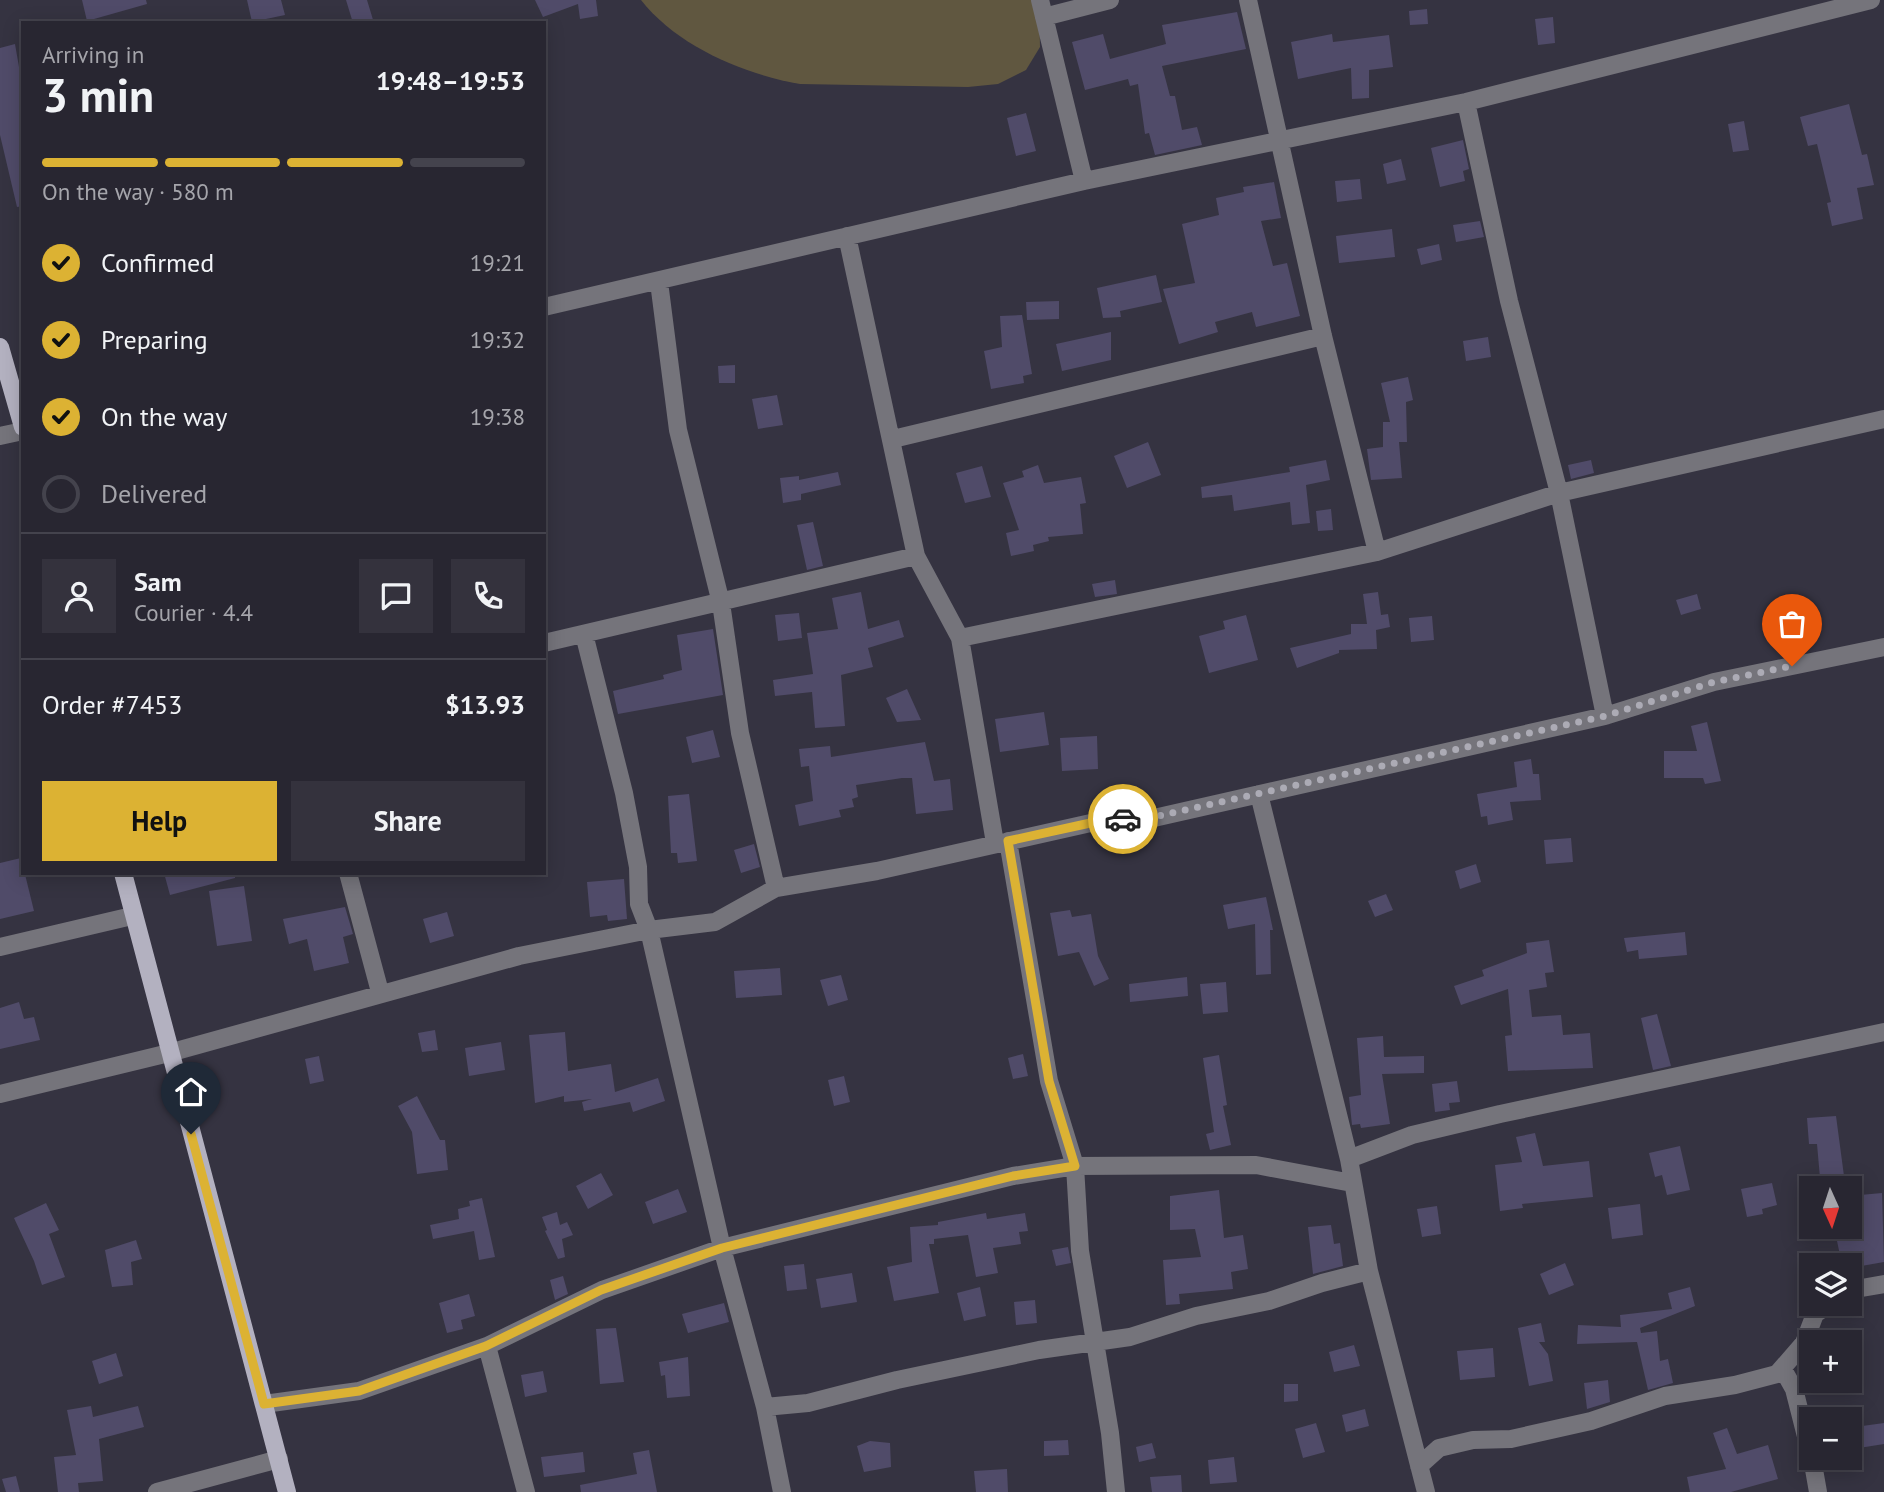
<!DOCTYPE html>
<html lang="en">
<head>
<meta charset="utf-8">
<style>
	body { margin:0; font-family:"PT Sans",sans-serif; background:#34323d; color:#f1f3f6; height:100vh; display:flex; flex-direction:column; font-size:26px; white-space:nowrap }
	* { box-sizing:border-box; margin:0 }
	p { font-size:23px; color:#a5a5ab }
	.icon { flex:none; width:38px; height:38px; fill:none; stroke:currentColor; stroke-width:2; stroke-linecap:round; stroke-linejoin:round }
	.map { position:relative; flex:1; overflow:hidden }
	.details { position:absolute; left:21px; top:21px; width:525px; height:854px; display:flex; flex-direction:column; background:#282631; border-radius:0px; box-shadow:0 4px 18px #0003,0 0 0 2px #44434d }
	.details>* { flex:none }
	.needle { width:46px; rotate:177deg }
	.controls { position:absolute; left:1799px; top:1176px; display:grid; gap:14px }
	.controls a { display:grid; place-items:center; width:63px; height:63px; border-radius:0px; background:#282631; box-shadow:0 4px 18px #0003,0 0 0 2px #44434d; font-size:35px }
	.pin { position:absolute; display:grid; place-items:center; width:60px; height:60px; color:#fff; margin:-72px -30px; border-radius:50% 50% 50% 0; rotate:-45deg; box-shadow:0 0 7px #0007 }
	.pin .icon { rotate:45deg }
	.courier { position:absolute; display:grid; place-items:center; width:70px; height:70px; margin:-35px; border:5px solid #dcb233; border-radius:50%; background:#fff; color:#222; box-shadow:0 2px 9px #0007 }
	.head em { font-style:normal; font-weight:700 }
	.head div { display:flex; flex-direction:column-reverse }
	.head { display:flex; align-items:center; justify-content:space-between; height:119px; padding:0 21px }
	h1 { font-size:46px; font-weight:700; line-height:52px }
	.bar { display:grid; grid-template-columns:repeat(4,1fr); gap:10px 7px; align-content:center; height:84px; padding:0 21px }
	.bar i { height:9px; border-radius:5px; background:#44434d }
	.bar .on { background:#dcb233 }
	.bar p { grid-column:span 4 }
	.line { display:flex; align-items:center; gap:18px; padding:0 21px; border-top:2px solid #44434d }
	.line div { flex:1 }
	.round { display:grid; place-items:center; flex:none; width:74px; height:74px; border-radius:0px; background:#34323d }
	ol { padding:0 21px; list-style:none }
	li { display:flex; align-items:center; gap:21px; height:77px }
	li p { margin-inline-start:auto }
	li .icon { padding:7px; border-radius:50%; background:#dcb233; color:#111; stroke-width:4 }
	li:last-child { color:#a5a5ab }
	li i { width:38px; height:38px; border:4px solid #44434d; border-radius:50% }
	.cta { display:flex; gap:14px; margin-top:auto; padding:14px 21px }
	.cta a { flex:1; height:80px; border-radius:0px; background:#dcb233; color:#111; font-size:28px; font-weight:700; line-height:80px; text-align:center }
	.cta a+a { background:#34323d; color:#f1f3f6 }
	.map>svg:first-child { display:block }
	.green { fill:#605740 }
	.building { fill:#504b69 }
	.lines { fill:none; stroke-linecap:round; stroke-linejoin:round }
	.minor { stroke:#75747b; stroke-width:18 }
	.major { stroke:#b3b1c0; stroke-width:18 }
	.done { stroke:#acabb5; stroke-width:7; stroke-dasharray:0 12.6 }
	.route { stroke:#dcb233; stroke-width:9 }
</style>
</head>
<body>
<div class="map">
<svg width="1884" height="1492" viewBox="0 0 1884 1492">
	<rect width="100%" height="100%" fill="#353341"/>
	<!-- green -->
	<path class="green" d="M 641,0 L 1039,0 L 1040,47 L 1026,70 L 998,84 L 968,87 L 800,84 C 743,74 677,46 641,0 Z"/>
	<!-- building -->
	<path class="building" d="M 82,0 L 146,0 L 147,4 L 87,21 Z
		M 247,0 L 281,0 L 285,15 L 252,22 Z
		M 346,0 L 367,0 L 374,23 L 353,23 Z
		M 535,0 L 596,0 L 598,16 L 580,19 L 578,4 L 543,17 Z
		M 1427,9 L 1428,24 L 1410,25 L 1409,11 Z
		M 1237,12 L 1246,49 L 1162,66 L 1170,96 L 1175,96 L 1182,130 L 1197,127 L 1202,145 L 1155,155 L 1149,133 L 1145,134 L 1138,84 L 1130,86 L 1128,79 L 1085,90 L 1072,42 L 1103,34 L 1110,59 L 1166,44 L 1162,25 Z
		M 1553,17 L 1555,43 L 1538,45 L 1535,19 Z
		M 1332,34 L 1333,42 L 1389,35 L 1393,67 L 1369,70 L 1369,98 L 1352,99 L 1351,68 L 1298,79 L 1291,42 Z
		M 15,44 L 23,90 L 23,206 L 17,207 L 0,135 L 0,48 Z
		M 1849,104 L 1862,155 L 1867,154 L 1874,185 L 1857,188 L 1863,219 L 1832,226 L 1827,203 L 1831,202 L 1817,144 L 1808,146 L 1800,117 Z
		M 1026,113 L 1036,151 L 1016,156 L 1007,118 Z
		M 1744,121 L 1749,150 L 1733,152 L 1728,124 Z
		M 1463,140 L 1469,169 L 1463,171 L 1465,181 L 1440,187 L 1431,148 Z
		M 1401,159 L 1406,180 L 1387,184 L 1383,164 Z
		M 1360,179 L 1362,199 L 1337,202 L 1335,181 Z
		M 1274,182 L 1281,218 L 1261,221 L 1273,266 L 1287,263 L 1300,316 L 1256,327 L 1252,312 L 1215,322 L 1218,332 L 1179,344 L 1163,289 L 1195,283 L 1182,224 L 1219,215 L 1216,198 L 1244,192 L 1243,187 Z
		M 1480,221 L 1484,237 L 1456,242 L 1453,225 Z
		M 1392,229 L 1395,257 L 1339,263 L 1336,236 Z
		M 1439,244 L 1442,260 L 1421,265 L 1417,249 Z
		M 1156,275 L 1162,302 L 1120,311 L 1121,317 L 1103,318 L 1097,288 Z
		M 1059,301 L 1059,319 L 1027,320 L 1026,302 Z
		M 1022,315 L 1032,374 L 1023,376 L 1024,383 L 991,389 L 984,351 L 1002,347 L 1000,316 Z
		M 1111,332 L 1111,360 L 1062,371 L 1056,344 Z
		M 1488,337 L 1491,357 L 1466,361 L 1463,341 Z
		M 735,365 L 735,383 L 719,383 L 718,366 Z
		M 1408,377 L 1413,400 L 1406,402 L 1407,442 L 1399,442 L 1402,478 L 1371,480 L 1367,449 L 1383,447 L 1383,422 L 1390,422 L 1381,383 Z
		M 777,395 L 783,425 L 758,429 L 752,399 Z
		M 1148,442 L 1161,475 L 1127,488 L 1114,456 Z
		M 1326,460 L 1330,480 L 1306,485 L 1310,523 L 1292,525 L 1290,502 L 1234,511 L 1232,495 L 1202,498 L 1201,487 L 1290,472 L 1289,467 Z
		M 1591,460 L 1594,473 L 1571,479 L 1568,465 Z
		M 1038,465 L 1044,483 L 1081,477 L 1086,503 L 1080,504 L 1083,534 L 1048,537 L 1049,541 L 1033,545 L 1034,551 L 1011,556 L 1006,533 L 1019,530 L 1003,483 L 1024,477 L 1022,471 Z
		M 982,466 L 991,497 L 965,503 L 956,473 Z
		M 838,472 L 841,485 L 801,494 L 801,500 L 783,503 L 780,478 L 799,476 L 799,480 Z
		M 1331,509 L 1333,530 L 1318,531 L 1316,511 Z
		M 813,522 L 823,566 L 807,570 L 797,525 Z
		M 1115,580 L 1117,594 L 1095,597 L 1092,584 Z
		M 861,592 L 868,629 L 899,620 L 904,637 L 868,648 L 873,667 L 841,675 L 845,726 L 815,728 L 812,692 L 775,696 L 773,680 L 813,674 L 807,633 L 838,629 L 832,598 Z
		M 1378,592 L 1381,615 L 1388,614 L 1390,627 L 1376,630 L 1377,649 L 1339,650 L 1339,653 L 1297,668 L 1290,648 L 1351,634 L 1351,624 L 1367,624 L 1363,594 Z
		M 1697,594 L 1701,609 L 1681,615 L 1676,600 Z
		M 799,613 L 802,638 L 778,641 L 775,615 Z
		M 1246,615 L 1258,660 L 1209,673 L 1199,636 L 1225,629 L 1223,621 Z
		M 1432,616 L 1434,640 L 1411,642 L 1409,618 Z
		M 713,629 L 723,695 L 618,714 L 613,691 L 664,679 L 663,675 L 682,670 L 677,635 Z
		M 907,689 L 921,720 L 897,722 L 886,698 Z
		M 1044,712 L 1049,745 L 1000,752 L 995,719 Z
		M 1707,722 L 1721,781 L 1705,784 L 1703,778 L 1664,778 L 1664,751 L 1697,751 L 1691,726 Z
		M 713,730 L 720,757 L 692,763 L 686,737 Z
		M 1097,736 L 1098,769 L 1062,771 L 1060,738 Z
		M 925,742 L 934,781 L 950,779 L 953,810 L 916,814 L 912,778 L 902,778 L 856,785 L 858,797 L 852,799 L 854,807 L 839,810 L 841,817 L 799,826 L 795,805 L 813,801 L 809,766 L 801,767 L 799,749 L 830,746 L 831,757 Z
		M 1531,759 L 1533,774 L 1539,774 L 1541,800 L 1510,802 L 1513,820 L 1488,825 L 1487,816 L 1481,817 L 1477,794 L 1517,787 L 1514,762 Z
		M 689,794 L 697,861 L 678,863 L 677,853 L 671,853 L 668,796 Z
		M 1571,838 L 1573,862 L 1546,864 L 1544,840 Z
		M 754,844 L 760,867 L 741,873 L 734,850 Z
		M 21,858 L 34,911 L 0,919 L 0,863 Z
		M 1476,864 L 1481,882 L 1460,889 L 1455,871 Z
		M 164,873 L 235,873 L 235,878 L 170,895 Z
		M 624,879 L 627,919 L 608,921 L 607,915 L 590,917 L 587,882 Z
		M 244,886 L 252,941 L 217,946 L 209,891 Z
		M 1386,894 L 1393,910 L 1375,917 L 1368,901 Z
		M 1266,897 L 1273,930 L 1270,930 L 1271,974 L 1256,975 L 1255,924 L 1228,929 L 1223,905 Z
		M 345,907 L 353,934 L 343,937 L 349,963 L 314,971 L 307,939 L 289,944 L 283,919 Z
		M 1070,910 L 1072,917 L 1091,914 L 1098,956 L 1109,979 L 1094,986 L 1079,952 L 1058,956 L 1050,913 Z
		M 447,912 L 454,936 L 430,943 L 423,919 Z
		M 1685,932 L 1687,955 L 1639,959 L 1638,950 L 1627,952 L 1624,938 Z
		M 1549,940 L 1554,972 L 1545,973 L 1547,987 L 1529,990 L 1532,1017 L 1561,1015 L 1563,1035 L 1590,1033 L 1593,1068 L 1508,1071 L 1505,1036 L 1512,1035 L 1508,989 L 1461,1005 L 1454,986 L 1484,976 L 1482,970 L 1527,953 L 1526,943 Z
		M 780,968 L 782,995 L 736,998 L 734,971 Z
		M 841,975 L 848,1000 L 828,1006 L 820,980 Z
		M 1187,977 L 1188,996 L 1130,1002 L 1129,984 Z
		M 1226,982 L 1228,1012 L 1203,1014 L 1200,984 Z
		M 19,1002 L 24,1019 L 34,1017 L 40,1040 L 0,1049 L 0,1008 Z
		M 1657,1014 L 1671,1066 L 1653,1070 L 1641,1018 Z
		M 435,1030 L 438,1050 L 422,1052 L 418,1033 Z
		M 565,1032 L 568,1071 L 611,1064 L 615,1092 L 658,1078 L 665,1101 L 633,1112 L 630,1102 L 584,1111 L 582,1102 L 592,1099 L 564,1102 L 564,1096 L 535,1103 L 529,1035 Z
		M 1383,1036 L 1384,1057 L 1424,1056 L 1424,1073 L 1382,1074 L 1390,1124 L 1361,1128 L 1360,1124 L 1352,1125 L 1349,1097 L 1361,1095 L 1357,1038 Z
		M 501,1042 L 505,1070 L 469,1076 L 465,1048 Z
		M 1023,1054 L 1028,1076 L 1013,1079 L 1008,1058 Z
		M 1219,1055 L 1227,1105 L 1223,1106 L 1231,1145 L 1210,1150 L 1206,1134 L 1214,1132 L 1203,1058 Z
		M 319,1056 L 324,1081 L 310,1084 L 305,1059 Z
		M 844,1076 L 850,1102 L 834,1106 L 828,1080 Z
		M 1457,1081 L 1460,1102 L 1449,1103 L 1450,1110 L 1435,1112 L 1432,1084 Z
		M 417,1096 L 440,1140 L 445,1140 L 448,1170 L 417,1174 L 412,1132 L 398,1106 Z
		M 1836,1116 L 1844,1176 L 1820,1178 L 1817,1144 L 1809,1144 L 1807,1118 Z
		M 1535,1133 L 1543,1166 L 1589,1161 L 1593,1197 L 1522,1204 L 1523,1208 L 1500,1211 L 1495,1165 L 1522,1162 L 1516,1137 Z
		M 1680,1146 L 1690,1190 L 1667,1195 L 1662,1175 L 1655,1177 L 1649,1153 Z
		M 601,1173 L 613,1195 L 588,1209 L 576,1186 Z
		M 1772,1183 L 1777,1205 L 1762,1209 L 1763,1214 L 1747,1217 L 1741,1189 Z
		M 678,1189 L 687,1212 L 653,1224 L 645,1202 Z
		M 1219,1190 L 1224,1238 L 1243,1235 L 1248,1269 L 1231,1272 L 1233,1289 L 1179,1294 L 1180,1304 L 1166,1305 L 1163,1260 L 1201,1257 L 1195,1229 L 1170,1230 L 1170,1196 Z
		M 1882,1193 L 1884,1262 L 1850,1268 L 1850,1265 L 1842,1265 L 1836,1236 L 1863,1231 L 1860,1195 Z
		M 482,1198 L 495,1257 L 479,1260 L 474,1231 L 433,1239 L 430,1225 L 459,1219 L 458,1209 L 470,1206 L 469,1201 Z
		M 46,1203 L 59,1230 L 49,1234 L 65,1277 L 42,1285 L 34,1261 L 14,1218 Z
		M 1640,1204 L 1643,1235 L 1612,1239 L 1608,1208 Z
		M 1437,1206 L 1441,1234 L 1422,1237 L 1417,1209 Z
		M 557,1212 L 560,1225 L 567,1222 L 573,1235 L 562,1239 L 565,1257 L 558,1259 L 545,1231 L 547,1230 L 542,1217 Z
		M 986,1213 L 987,1219 L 1025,1213 L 1028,1231 L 1019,1232 L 1021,1244 L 993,1248 L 998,1273 L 976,1277 L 968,1235 L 934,1239 L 934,1244 L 929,1244 L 939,1293 L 894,1301 L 887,1267 L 912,1262 L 910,1227 L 938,1225 L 938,1222 Z
		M 1331,1225 L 1334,1244 L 1340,1243 L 1343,1266 L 1313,1274 L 1308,1227 Z
		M 136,1240 L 142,1259 L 131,1262 L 133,1285 L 112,1287 L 105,1250 Z
		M 1068,1247 L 1071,1263 L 1056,1266 L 1052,1250 Z
		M 1565,1263 L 1574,1285 L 1549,1295 L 1540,1274 Z
		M 804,1264 L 807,1289 L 787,1291 L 784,1266 Z
		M 852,1273 L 857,1302 L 821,1308 L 816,1279 Z
		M 563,1276 L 568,1294 L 555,1300 L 550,1280 Z
		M 980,1287 L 986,1316 L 964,1321 L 957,1293 Z
		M 1690,1287 L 1695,1306 L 1640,1328 L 1641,1333 L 1657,1331 L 1660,1361 L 1668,1359 L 1673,1383 L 1648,1390 L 1637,1342 L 1577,1344 L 1578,1325 L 1621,1327 L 1620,1315 L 1672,1309 L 1668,1293 Z
		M 469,1294 L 475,1316 L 461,1320 L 463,1329 L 447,1333 L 439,1303 Z
		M 1035,1300 L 1037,1323 L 1016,1325 L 1014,1302 Z
		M 724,1303 L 729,1322 L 688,1333 L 682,1314 Z
		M 1541,1323 L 1545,1342 L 1539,1342 L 1548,1354 L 1553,1381 L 1529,1386 L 1518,1328 Z
		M 616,1328 L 624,1382 L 600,1384 L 596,1329 Z
		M 1354,1345 L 1360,1366 L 1334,1372 L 1329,1352 Z
		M 1493,1348 L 1495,1377 L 1460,1380 L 1457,1351 Z
		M 116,1353 L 123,1376 L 99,1384 L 92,1361 Z
		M 688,1357 L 690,1396 L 667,1398 L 665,1375 L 661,1376 L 659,1362 Z
		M 543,1371 L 547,1392 L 525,1397 L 521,1375 Z
		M 1608,1380 L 1610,1402 L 1587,1409 L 1584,1383 Z
		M 1284,1384 L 1298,1384 L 1298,1401 L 1284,1402 Z
		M 91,1406 L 93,1417 L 138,1406 L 144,1427 L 99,1439 L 103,1481 L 78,1483 L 79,1492 L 58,1492 L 54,1457 L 76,1455 L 67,1410 Z
		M 1365,1409 L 1369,1426 L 1346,1432 L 1342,1415 Z
		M 1316,1423 L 1325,1452 L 1303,1458 L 1295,1429 Z
		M 1884,1423 L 1884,1444 L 1859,1448 L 1855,1427 Z
		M 1727,1428 L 1737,1454 L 1768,1445 L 1778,1479 L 1731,1492 L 1690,1492 L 1687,1477 L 1726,1469 L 1713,1433 Z
		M 1068,1440 L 1069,1455 L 1044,1456 L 1044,1441 Z
		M 870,1441 L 890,1443 L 891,1467 L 864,1472 L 857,1446 Z
		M 1152,1443 L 1156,1458 L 1139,1462 L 1136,1447 Z
		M 649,1450 L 657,1492 L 581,1492 L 580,1485 L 637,1474 L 633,1453 Z
		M 583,1452 L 585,1472 L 544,1477 L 541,1457 Z
		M 1234,1457 L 1237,1482 L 1210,1484 L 1208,1460 Z
		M 1007,1469 L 1008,1492 L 976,1492 L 974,1471 Z
		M 1181,1475 L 1182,1492 L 1152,1492 L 1150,1477 Z
		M 16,1476 L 20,1492 L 6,1492 L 2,1479 Z"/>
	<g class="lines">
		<!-- minor -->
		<path class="minor" d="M 1040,0 L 1084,181
			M 1248,0 L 1323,336 L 1377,552
			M 1044,17 L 1110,0
			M 1466,102 L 1509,301 L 1559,493 L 1605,716
			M 847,236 L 916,556 L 960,638 L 995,843
			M 659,282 L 678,430 L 721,603 L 740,733 L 776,888
			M 544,307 L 1084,181 L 1466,102 L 1871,0
			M 0,436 L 23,431
			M 893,439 L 1323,336
			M 584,634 L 624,793 L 638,867 L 639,904 L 649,930 L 722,1248 L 765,1407 L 782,1492
			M 960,638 L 1377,552 L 1559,493 L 1884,419
			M 544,643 L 916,556
			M 1259,794 L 1349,1159 L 1369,1271 L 1426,1492
			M 1008,841 L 1049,1081 L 1075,1166 L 1080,1251 L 1110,1433 L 1116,1492
			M 348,873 L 380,992
			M 0,947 L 132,916
			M 0,1094 L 169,1053 L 519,956 L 649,930 L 715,922 L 776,888 L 877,871 L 1104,820 L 1154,818 L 1605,716 L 1714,682 L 1884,647
			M 1349,1159 L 1412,1135 L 1500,1114 L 1884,1032
			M 1850,1290 L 1884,1284
			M 487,1346 L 526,1492
			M 1777,1374 L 1785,1373 L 1794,1389 L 1811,1456
			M 264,1404 L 359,1391 L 487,1346 L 602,1290 L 722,1248 L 1013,1176 L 1075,1166 L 1256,1165 L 1352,1183
			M 765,1407 L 808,1403 L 897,1380 L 1039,1350 L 1130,1337 L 1196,1316 L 1269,1301 L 1322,1283 L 1369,1271
			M 1812,1458 L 1818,1492
			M 1419,1466 L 1439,1448 L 1473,1440 L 1511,1439 L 1591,1421 L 1665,1396 L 1735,1385 L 1777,1374 L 1804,1343 L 1815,1314 L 1830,1304
			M 157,1492 L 279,1459"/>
		<!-- major -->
		<path class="major" d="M 0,347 L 23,427
			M 123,873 L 287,1492"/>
	</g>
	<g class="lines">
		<!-- done -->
		<path class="done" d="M 1123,819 L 1154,817 L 1605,716 L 1714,682 L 1792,666"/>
		<!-- route -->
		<path class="route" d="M 191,1134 L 264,1404 L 359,1391 L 486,1346 L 601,1290 L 722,1248 L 1013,1176 L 1075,1166 L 1049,1081 L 1008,841 L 1104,820 L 1123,819"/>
	</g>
</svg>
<div class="controls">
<a><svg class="needle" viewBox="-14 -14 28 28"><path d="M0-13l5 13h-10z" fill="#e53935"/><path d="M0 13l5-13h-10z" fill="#a5a5ab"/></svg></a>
<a><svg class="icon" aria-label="layers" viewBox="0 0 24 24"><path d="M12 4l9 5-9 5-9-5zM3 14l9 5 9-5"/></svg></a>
<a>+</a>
<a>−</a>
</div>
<div class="pin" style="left:1792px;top:666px;background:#ea580c"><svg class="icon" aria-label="bag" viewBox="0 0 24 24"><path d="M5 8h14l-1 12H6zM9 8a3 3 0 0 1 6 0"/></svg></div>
<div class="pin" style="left:191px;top:1134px;background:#1f2937"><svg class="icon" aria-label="home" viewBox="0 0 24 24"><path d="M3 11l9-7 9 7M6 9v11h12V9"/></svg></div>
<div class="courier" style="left:1123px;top:819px"><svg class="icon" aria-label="car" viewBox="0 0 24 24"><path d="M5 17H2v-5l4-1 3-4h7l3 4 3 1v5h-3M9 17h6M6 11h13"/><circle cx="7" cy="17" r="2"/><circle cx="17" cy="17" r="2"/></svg></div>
<section class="details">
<div class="head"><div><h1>3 min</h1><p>Arriving in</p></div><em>19:48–19:53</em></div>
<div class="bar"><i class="on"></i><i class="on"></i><i class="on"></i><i></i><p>On the way · 580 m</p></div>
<ol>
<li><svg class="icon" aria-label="check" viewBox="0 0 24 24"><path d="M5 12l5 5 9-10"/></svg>Confirmed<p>19:21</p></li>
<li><svg class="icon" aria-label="check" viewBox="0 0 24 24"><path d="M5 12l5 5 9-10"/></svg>Preparing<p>19:32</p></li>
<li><svg class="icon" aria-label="check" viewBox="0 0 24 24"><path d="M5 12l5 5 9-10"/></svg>On the way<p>19:38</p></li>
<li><i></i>Delivered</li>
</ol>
<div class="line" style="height:126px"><a class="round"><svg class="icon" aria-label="person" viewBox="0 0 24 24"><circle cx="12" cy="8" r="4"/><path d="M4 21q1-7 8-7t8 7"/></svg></a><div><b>Sam</b><p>Courier · 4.4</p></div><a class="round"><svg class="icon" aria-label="chat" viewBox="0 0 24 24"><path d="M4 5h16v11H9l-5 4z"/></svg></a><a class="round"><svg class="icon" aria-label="phone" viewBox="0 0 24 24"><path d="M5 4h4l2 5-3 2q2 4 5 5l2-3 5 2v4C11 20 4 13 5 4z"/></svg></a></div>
<div class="line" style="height:91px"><div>Order #7453</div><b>$13.93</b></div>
<div class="cta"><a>Help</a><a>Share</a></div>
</section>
</div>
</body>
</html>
